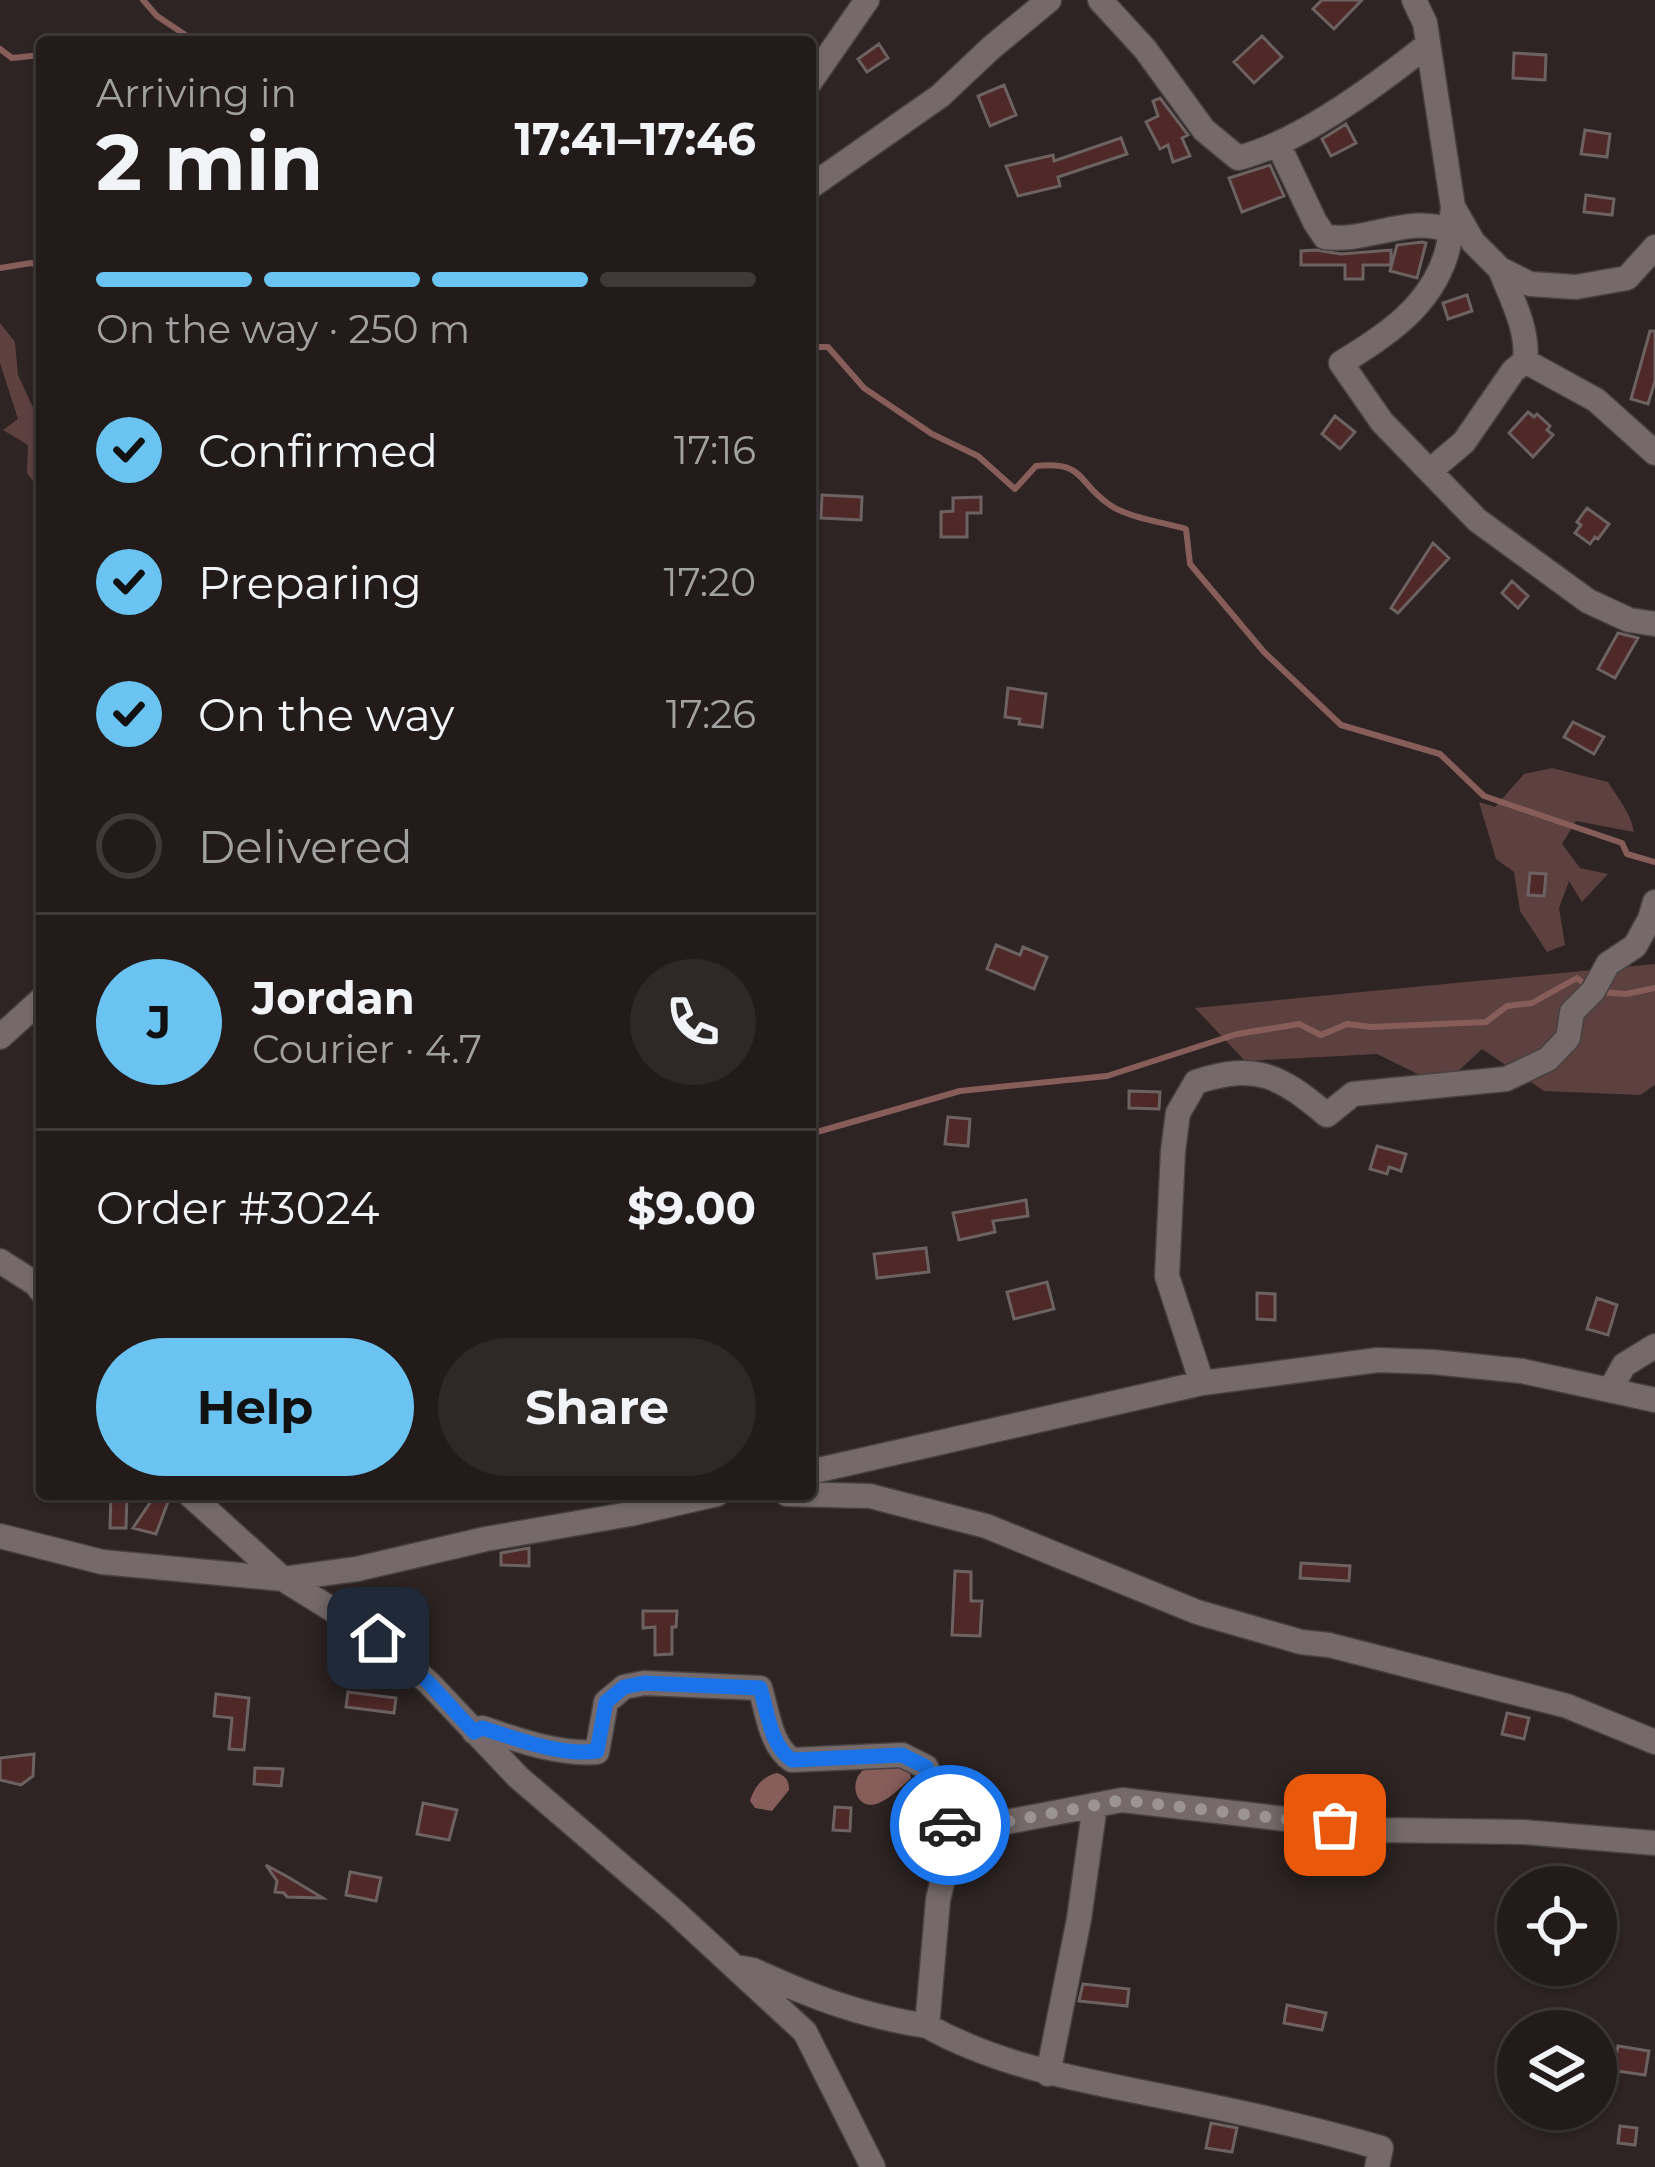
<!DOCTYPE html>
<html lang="en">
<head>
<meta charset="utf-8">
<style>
	body { margin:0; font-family:Montserrat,sans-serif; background:#2e2827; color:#f1f3f6; height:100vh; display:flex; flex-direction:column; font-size:45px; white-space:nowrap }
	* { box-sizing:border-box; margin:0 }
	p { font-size:39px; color:#a2a1a2 }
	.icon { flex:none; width:66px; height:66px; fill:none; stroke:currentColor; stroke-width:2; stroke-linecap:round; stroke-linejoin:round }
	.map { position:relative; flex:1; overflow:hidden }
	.side { position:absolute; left:36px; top:36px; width:780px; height:1464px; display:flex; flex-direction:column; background:#221b1a; border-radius:12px; box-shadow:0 3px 9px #0004,0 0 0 3px #3f3939 }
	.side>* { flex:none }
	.controls { position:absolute; left:1497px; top:1866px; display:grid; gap:24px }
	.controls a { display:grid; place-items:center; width:120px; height:120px; border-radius:50%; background:#221b1a; box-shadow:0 3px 9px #0004,0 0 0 3px #3f3939; font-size:60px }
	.pin { position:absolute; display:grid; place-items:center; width:102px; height:102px; color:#fff; margin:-51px; border-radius:24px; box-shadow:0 6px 18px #0006 }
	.courier { position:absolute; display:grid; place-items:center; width:120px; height:120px; margin:-60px; border:9px solid #1a73e8; border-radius:50%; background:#fff; color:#222; box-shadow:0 3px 15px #0007 }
	.overview em { font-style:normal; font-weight:700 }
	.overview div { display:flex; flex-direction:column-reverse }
	.overview { display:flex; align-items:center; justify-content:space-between; height:204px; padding:0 60px }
	h1 { font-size:78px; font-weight:700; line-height:90px }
	.bar { display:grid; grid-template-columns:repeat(4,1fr); gap:18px 12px; align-content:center; height:144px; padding:0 60px }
	.bar i { height:15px; border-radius:9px; background:#3f3939 }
	.bar .selected { background:#6ac3f1 }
	.bar p { grid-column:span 4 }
	.line { display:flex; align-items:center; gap:30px; padding:0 60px; border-top:3px solid #3f3939 }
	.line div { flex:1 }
	.round { display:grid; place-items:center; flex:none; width:126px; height:126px; border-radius:63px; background:#2e2827 }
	ol { padding:0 60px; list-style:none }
	li { display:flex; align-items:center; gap:36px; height:132px }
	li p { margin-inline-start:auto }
	li .icon { padding:12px; border-radius:50%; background:#6ac3f1; color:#111; stroke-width:4 }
	li:last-child { color:#a2a1a2 }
	li i { width:66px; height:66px; border:6px solid #3f3939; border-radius:50% }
	.primary-button { display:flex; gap:24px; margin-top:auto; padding:24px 60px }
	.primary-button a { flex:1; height:138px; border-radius:72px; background:#6ac3f1; color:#111; font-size:48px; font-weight:700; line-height:138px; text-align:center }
	.primary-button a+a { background:#2e2827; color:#f1f3f6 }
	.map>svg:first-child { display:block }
	.green { fill:#5c413f }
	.water { fill:#875d5a }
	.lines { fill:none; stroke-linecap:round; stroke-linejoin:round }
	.stream { stroke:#875d5a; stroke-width:6 }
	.building { fill:#4f2928; stroke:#6c6261; stroke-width:3 }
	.minor-casing { stroke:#474040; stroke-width:27 }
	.minor { stroke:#756a69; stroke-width:24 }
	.done { stroke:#9c9493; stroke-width:12; stroke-dasharray:0 21.6 }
	.route { stroke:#1a73e8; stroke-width:15 }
</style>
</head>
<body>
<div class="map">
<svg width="1655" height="2167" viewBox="0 0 1655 2167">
	<rect width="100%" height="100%" fill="#2d2423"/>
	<!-- green -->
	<path class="green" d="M 0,323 L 15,342 L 18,375 L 42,427 L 42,494 L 27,473 L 28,445 L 3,430 L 18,419 L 0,363 Z
		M 1552,768 L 1608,782 C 1619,800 1630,811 1634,832 L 1576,821 L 1562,844 L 1580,868 L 1608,874 L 1582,902 L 1569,881 L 1559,908 L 1565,945 L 1547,952 L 1520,911 L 1514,872 L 1496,859 L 1479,802 L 1495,807 L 1524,774 Z
		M 1655,964 L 1655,1085 L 1640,1095 L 1544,1091 L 1482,1049 L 1442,1086 L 1377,1054 L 1245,1061 L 1195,1008 Z"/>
	<!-- water -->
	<path class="water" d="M 897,1763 L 909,1770 L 911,1778 C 901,1787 891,1798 879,1803 C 854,1813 847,1777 867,1768 C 875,1764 888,1764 897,1763 Z
		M 777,1773 C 786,1776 789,1780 789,1790 L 772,1811 L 755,1808 L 750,1801 C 754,1787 763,1776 777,1773 Z"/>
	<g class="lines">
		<!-- stream -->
		<path class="stream" d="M 143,0 L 157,16 L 196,42
			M 0,49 L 12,58 L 41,55 L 42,61
			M 0,268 L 31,263 L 42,267
			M 810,347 L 828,347 L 864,388 L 932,434 L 978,456 L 1015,489 L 1036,466 C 1086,461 1076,482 1110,505 C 1126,517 1166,523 1186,529 L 1190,564 L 1264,652 L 1341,725 L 1440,754 L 1484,796 L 1622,843 L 1627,854 L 1655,862
			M 1599,992 L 1626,994 L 1655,988
			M 810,1134 L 960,1091 L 1107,1076 L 1237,1034 L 1299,1024 L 1321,1035 L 1347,1024 L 1371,1027 L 1486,1022 L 1507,1006 L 1532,1003 L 1577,978 L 1588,987"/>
	</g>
	<!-- building -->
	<path class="building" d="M 1322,0 L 1362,0 L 1334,29 L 1313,9 Z
		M 1262,36 L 1282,57 L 1254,83 L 1234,62 Z
		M 879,44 L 888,58 L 867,72 L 858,59 Z
		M 1514,53 L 1546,55 L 1545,80 L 1513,78 Z
		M 1004,85 L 1016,115 L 990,126 L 978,96 Z
		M 1160,98 L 1188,135 L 1182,138 L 1190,156 L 1173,162 L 1168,145 L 1160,149 L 1146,122 L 1158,116 L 1153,101 Z
		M 1346,124 L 1356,143 L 1331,156 L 1322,139 Z
		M 1585,130 L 1610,134 L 1607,157 L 1581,154 Z
		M 1121,138 L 1127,154 L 1058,177 L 1060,186 L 1018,196 L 1006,166 L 1053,155 L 1054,161 Z
		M 1270,165 L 1284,196 L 1242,212 L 1229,178 Z
		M 1586,195 L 1614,199 L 1612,215 L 1584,212 Z
		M 1422,242 L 1426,243 L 1417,278 L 1390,271 L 1397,245 Z
		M 1316,250 L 1341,254 L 1391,250 L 1391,265 L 1363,265 L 1363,279 L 1345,279 L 1345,265 L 1301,265 L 1301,251 Z
		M 1467,295 L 1472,311 L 1448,319 L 1443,303 Z
		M 1650,331 L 1655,331 L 1655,381 L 1648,404 L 1631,399 Z
		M 1528,412 L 1534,417 L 1537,414 L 1550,426 L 1547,430 L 1553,435 L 1533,457 L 1509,433 Z
		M 1335,416 L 1355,432 L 1340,449 L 1322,434 Z
		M 822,495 L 862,497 L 861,520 L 821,518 Z
		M 981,497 L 981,513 L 967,513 L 967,537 L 941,537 L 941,512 L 953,511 L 953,498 Z
		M 1587,508 L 1609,524 L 1598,539 L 1595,537 L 1590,544 L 1575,533 L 1581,525 L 1577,522 Z
		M 1433,543 L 1449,558 L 1398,613 L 1391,608 Z
		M 1512,581 L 1528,596 L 1518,608 L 1502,593 Z
		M 1618,633 L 1638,638 L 1615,678 L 1598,669 Z
		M 1008,688 L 1046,694 L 1042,727 L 1019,724 L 1020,719 L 1005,717 Z
		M 1573,722 L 1604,737 L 1594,754 L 1564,737 Z
		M 1530,873 L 1546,874 L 1544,896 L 1528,895 Z
		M 996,945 L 1020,955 L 1023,947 L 1047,957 L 1034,989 L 987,969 Z
		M 1129,1091 L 1160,1092 L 1159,1109 L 1129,1108 Z
		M 948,1117 L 970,1119 L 968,1146 L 945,1144 Z
		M 1377,1146 L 1406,1154 L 1401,1171 L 1389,1167 L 1387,1174 L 1370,1169 Z
		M 1026,1200 L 1028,1216 L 993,1221 L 995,1232 L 959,1240 L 953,1213 Z
		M 926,1248 L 929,1272 L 877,1278 L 874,1254 Z
		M 1047,1282 L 1054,1309 L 1014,1319 L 1007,1292 Z
		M 1257,1293 L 1275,1294 L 1275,1320 L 1257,1319 Z
		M 1597,1298 L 1617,1305 L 1608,1335 L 1587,1329 Z
		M 111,1494 L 127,1494 L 126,1528 L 110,1528 Z
		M 156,1494 L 171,1494 L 156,1534 L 133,1528 Z
		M 529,1548 L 529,1566 L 501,1565 L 501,1553 Z
		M 1301,1563 L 1350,1566 L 1349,1581 L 1300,1578 Z
		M 955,1571 L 971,1572 L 971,1601 L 982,1601 L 980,1636 L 952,1635 Z
		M 643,1611 L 677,1611 L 676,1627 L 672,1627 L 672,1654 L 655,1655 L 655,1627 L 643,1628 Z
		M 348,1692 L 396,1698 L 394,1713 L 346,1707 Z
		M 216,1694 L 249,1698 L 244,1750 L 229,1749 L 232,1718 L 214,1716 Z
		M 1507,1713 L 1529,1718 L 1524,1739 L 1502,1734 Z
		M 34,1754 L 33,1776 L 21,1785 L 0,1780 L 0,1758 Z
		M 255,1768 L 283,1769 L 281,1786 L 254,1784 Z
		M 423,1803 L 457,1810 L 449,1840 L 417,1834 Z
		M 835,1807 L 851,1808 L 850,1831 L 833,1830 Z
		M 266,1865 L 288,1877 L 323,1898 L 287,1897 L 284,1893 L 275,1892 L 277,1881 Z
		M 350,1872 L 381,1878 L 376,1901 L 346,1895 Z
		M 1083,1984 L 1129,1989 L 1127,2006 L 1079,2001 Z
		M 1287,2005 L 1326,2013 L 1322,2030 L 1284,2023 Z
		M 1618,2046 L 1649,2051 L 1645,2075 L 1610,2070 L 1613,2052 L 1617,2052 Z
		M 1211,2123 L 1237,2128 L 1232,2152 L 1206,2148 Z
		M 1620,2126 L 1637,2128 L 1635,2145 L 1618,2143 Z"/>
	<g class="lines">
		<defs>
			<path id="minor" d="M 1100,0 L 1145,49 L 1204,130 L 1238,158 C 1299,143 1377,85 1427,45
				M 1414,0 L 1425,23 L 1453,207 L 1473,242 L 1500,269 L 1530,284 L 1576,287 L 1627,278 L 1655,247
				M 810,82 L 867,0
				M 1278,144 L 1315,222 L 1325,237 C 1368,243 1408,214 1450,231
				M 810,187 L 940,96 L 991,48 L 1049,0
				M 1453,207 C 1451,222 1451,240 1446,255 C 1429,308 1386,335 1341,363 L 1382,422 L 1477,520 L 1588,601 L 1629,620 L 1655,624
				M 1525,361 L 1596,400 L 1655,453
				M 1431,470 L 1464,442 L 1513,371 L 1525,361 C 1529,330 1511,297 1500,269
				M 0,1037 L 42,999
				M 0,1261 L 36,1284 L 42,1292
				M 1202,1383 L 1167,1276 L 1173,1151 L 1178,1113 L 1196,1082 C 1257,1062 1280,1076 1327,1115 L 1353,1094 L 1506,1079 L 1548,1059 L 1568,1038 L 1572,1012 L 1593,991 L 1608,964 L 1635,946 L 1650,919 L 1655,902
				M 1610,1390 L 1624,1365 L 1655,1346
				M 810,1472 L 1202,1383 L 1378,1360 L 1433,1362 L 1522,1371 L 1655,1400
				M 189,1494 L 283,1579 L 378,1638 L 429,1683 L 518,1777 L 674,1911 L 805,2032 L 873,2167
				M 787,1494 L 870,1496 L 986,1526 L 1197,1612 L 1301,1642 L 1329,1645 L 1567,1706 L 1655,1742
				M 0,1536 L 102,1562 L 283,1579 L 357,1569 L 486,1539 L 630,1514 L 717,1494
				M 474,1732 L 482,1728 C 518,1740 559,1755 597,1752 L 606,1702 L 624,1687 L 644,1683 L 760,1688 C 768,1713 770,1745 792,1760 L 902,1755 L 926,1767 L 954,1832
				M 742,1968 L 753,1970 C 812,1997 862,2016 927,2026
				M 1048,2074 L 1079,1919 L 1095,1805
				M 1377,2167 L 1381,2148 C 1307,2126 1232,2110 1156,2095 C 1077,2079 999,2066 927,2026 L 938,1900 L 954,1832 L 1122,1800 L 1380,1830 L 1523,1832 L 1655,1843"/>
		</defs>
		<!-- minor casing -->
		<use href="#minor" class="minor-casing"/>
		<!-- minor -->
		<use href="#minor" class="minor"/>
	</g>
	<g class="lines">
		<!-- done -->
		<path class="done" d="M 950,1825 L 953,1832 L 1122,1800 L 1335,1825"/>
		<!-- route -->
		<path class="route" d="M 378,1638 L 429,1683 L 474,1732 L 482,1728 C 518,1739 560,1756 597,1751 L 606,1702 L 624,1687 L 644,1683 L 760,1688 C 768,1713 770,1745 792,1760 L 902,1755 L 926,1767 L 950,1825"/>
	</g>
</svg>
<div class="controls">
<a><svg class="icon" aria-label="locate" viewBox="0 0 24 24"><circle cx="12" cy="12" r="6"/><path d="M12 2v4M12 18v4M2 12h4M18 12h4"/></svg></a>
<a><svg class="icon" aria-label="layers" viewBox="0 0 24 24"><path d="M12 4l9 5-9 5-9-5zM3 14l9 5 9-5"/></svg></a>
</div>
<div class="pin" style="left:1335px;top:1825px;background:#ea580c"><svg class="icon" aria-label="bag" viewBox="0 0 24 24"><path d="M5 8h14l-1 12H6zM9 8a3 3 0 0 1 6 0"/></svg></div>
<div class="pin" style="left:378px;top:1638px;background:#1f2937"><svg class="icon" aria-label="home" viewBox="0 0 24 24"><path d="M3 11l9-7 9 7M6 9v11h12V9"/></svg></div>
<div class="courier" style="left:950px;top:1825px"><svg class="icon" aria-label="car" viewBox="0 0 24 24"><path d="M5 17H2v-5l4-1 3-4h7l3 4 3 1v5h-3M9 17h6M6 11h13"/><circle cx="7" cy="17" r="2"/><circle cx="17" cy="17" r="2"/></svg></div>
<section class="side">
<div class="overview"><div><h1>2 min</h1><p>Arriving in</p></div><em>17:41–17:46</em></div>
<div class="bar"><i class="selected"></i><i class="selected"></i><i class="selected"></i><i></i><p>On the way · 250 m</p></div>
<ol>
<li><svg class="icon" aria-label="check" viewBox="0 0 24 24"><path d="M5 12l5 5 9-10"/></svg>Confirmed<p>17:16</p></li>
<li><svg class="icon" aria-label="check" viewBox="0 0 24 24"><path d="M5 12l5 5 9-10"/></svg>Preparing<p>17:20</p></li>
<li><svg class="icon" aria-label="check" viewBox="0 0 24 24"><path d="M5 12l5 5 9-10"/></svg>On the way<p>17:26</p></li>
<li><i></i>Delivered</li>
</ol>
<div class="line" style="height:216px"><b class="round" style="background:#6ac3f1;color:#111">J</b><div><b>Jordan</b><p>Courier · 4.7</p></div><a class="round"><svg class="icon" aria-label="phone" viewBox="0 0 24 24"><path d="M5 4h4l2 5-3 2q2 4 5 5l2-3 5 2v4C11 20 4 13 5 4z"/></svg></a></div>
<div class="line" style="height:156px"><div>Order #3024</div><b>$9.00</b></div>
<div class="primary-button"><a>Help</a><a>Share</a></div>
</section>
</div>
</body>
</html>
